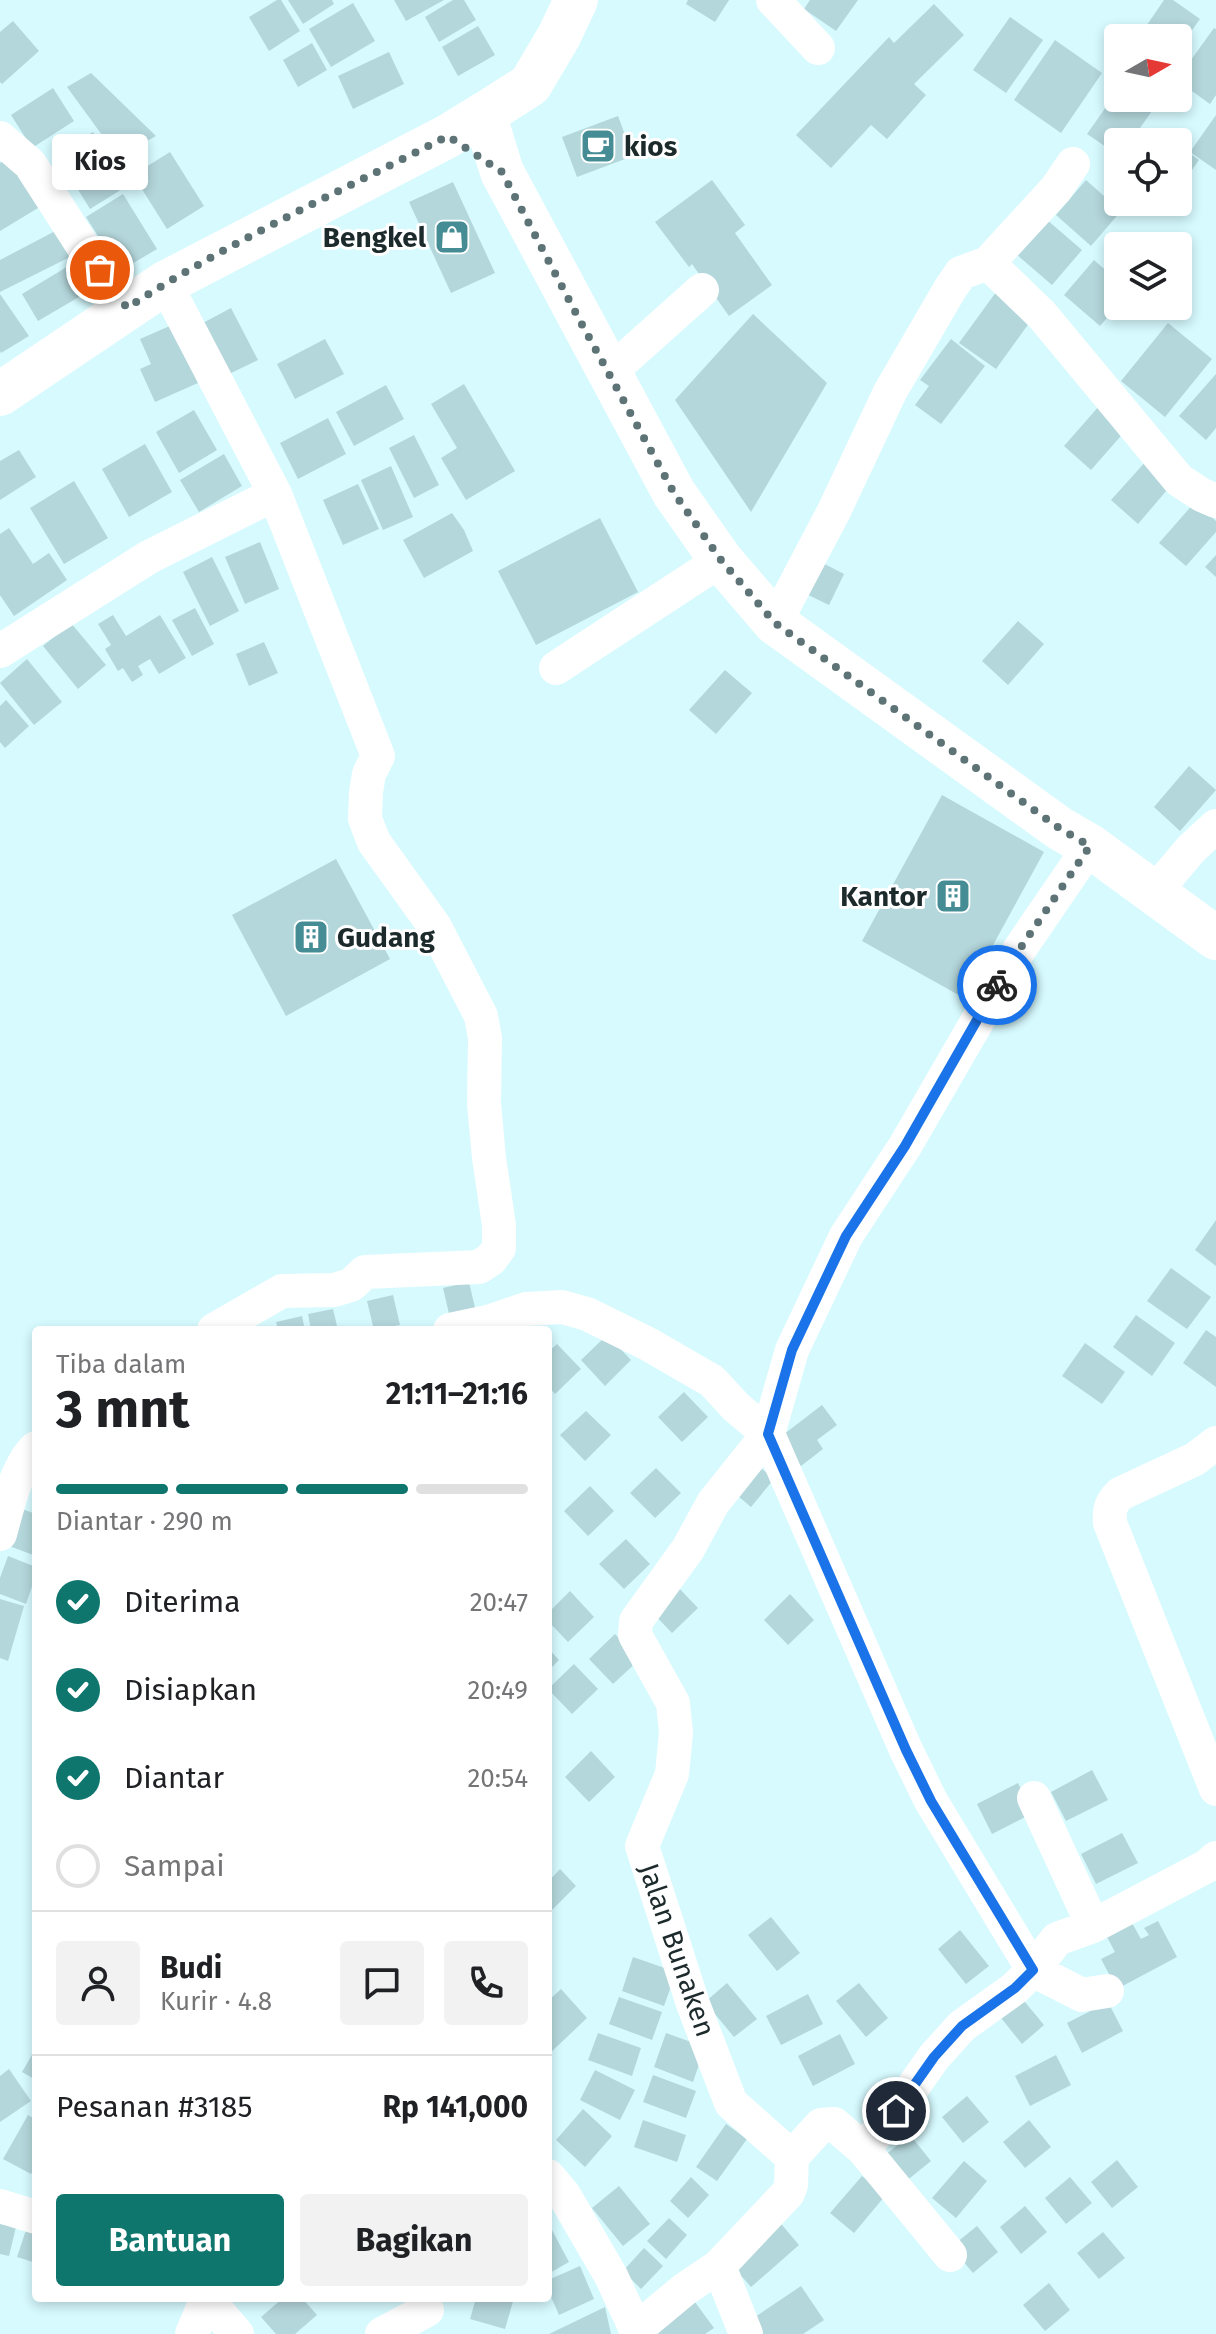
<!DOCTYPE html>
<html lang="id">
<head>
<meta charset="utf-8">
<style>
	body { margin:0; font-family:"Fira Sans",sans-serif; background:#f2f2f2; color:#202124; height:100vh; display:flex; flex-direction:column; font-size:30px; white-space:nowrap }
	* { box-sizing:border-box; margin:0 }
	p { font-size:26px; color:#757577 }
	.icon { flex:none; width:44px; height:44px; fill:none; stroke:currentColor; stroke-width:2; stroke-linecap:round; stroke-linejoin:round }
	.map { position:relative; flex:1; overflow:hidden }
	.drawer { position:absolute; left:32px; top:1326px; width:520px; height:976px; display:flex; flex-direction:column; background:#fff; border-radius:8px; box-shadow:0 4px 12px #0003 }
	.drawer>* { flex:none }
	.needle { width:52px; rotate:81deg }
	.tools { position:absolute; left:1104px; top:24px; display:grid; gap:16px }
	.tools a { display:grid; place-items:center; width:88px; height:88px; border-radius:8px; background:#fff; box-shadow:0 4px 12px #0003; font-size:40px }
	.pin { position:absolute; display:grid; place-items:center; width:68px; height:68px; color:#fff; margin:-34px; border:4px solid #fff; border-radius:50%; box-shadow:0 2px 8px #0007 }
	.courier { position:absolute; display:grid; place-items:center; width:80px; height:80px; margin:-40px; border:6px solid #1a73e8; border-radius:50%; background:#fff; color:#222; box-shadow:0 2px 10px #0007 }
	.bubble { position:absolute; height:56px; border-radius:8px; background:#fff; box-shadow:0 4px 12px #0003; font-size:26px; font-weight:700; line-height:56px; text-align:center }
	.overview em { font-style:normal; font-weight:700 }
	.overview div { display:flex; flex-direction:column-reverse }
	.overview { display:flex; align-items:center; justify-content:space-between; height:136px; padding:0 24px }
	h1 { font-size:52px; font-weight:700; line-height:60px }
	.bar { display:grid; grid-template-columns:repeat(4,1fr); gap:12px 8px; align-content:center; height:96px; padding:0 24px }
	.bar i { height:10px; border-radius:6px; background:#e0e0e0 }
	.bar .active { background:#0f766e }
	.bar p { grid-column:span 4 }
	.line { display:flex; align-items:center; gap:20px; padding:0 24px; border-top:2px solid #e0e0e0 }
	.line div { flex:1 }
	.round { display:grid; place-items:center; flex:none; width:84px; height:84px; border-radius:8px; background:#f2f2f2 }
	ol { padding:0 24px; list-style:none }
	li { display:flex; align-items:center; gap:24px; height:88px }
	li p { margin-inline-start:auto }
	li .icon { padding:8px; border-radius:50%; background:#0f766e; color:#fff; stroke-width:4 }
	li:last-child { color:#757577 }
	li i { width:44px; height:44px; border:4px solid #e0e0e0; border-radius:50% }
	.primary-button { display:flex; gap:16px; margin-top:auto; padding:16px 24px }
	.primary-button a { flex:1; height:92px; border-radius:8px; background:#0f766e; color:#fff; font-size:32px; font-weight:700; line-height:92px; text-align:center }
	.primary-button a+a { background:#f2f2f2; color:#202124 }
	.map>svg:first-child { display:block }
	.building { fill:#b4d7db }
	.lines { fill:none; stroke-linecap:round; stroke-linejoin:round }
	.street { stroke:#fff; stroke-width:34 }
	.secondary { stroke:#fff; stroke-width:44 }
	.highway { stroke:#fff; stroke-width:44 }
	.done { stroke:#5d7376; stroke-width:8; stroke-dasharray:0 14.4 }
	.route { stroke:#1a73e8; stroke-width:10 }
	.labels { text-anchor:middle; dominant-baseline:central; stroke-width:6; stroke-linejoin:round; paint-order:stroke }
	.poi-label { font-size:28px; font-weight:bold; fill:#1c2a2c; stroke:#fff; text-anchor:start }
	.street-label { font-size:28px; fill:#1c2a2c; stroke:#fff }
</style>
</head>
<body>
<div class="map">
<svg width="1216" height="2334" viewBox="0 0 1216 2334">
	<rect width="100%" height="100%" fill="#d6fafe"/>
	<!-- building -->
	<path class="building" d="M 277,0 L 281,0 L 300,31 L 269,51 L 249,17 Z
		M 288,0 L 332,0 L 334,4 L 303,24 Z
		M 394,0 L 444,0 L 406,21 Z
		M 453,0 L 464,0 L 476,20 L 439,42 L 425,17 Z
		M 688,0 L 729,0 L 715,22 L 686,4 Z
		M 810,0 L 858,0 L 836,31 L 804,9 Z
		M 1164,0 L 1173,0 L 1200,19 L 1178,50 L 1178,38 L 1138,38 Z
		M 353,3 L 375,41 L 331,67 L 309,29 Z
		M 934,4 L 964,35 L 914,84 L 926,95 L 887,139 L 871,125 L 831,168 L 796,135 L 889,37 L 894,43 Z
		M 1010,17 L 1043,40 L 1006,93 L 973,70 Z
		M 13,21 L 39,51 L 2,84 L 0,82 L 0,32 Z
		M 478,26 L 495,55 L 458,76 L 442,47 Z
		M 1214,28 L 1216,29 L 1216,95 L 1210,104 L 1178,81 L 1178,78 Z
		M 1055,40 L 1102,73 L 1061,133 L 1014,100 Z
		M 312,43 L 327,70 L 298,87 L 283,60 Z
		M 389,52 L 404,84 L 353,109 L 338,76 Z
		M 91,73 L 156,136 L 118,157 L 67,87 Z
		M 53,88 L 74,121 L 32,148 L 11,115 Z
		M 1118,90 L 1118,98 L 1149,98 L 1157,104 L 1130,142 L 1118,142 L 1118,155 L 1087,134 Z
		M 1216,115 L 1216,170 L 1190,152 Z
		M 618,116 L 633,156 L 577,177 L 562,137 Z
		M 93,132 L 127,186 L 90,209 L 56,154 Z
		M 1178,145 L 1199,160 L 1178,190 Z
		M 170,152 L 204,206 L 167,229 L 133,175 Z
		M 13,155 L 43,205 L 0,231 L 0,163 Z
		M 712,180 L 745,225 L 735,233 L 772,285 L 729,316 L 692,264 L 689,267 L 655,222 Z
		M 1086,180 L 1121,211 L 1091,246 L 1056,215 Z
		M 453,182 L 495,273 L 451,293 L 409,202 Z
		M 123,194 L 157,249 L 120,271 L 86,217 Z
		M 1146,202 L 1170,202 L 1162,213 Z
		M 1046,219 L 1082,250 L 1052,285 L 1016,254 Z
		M 61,228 L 76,254 L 0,292 L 0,260 Z
		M 80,259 L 96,287 L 38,321 L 22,294 Z
		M 1094,260 L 1118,281 L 1118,305 L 1100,326 L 1064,295 Z
		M 999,288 L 1035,315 L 996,369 L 959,343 Z
		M 0,294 L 29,336 L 1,353 L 0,351 Z
		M 231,308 L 258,360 L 227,375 L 201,324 Z
		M 753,314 L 827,383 L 751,512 L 675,400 Z
		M 1168,323 L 1212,359 L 1165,417 L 1121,381 Z
		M 172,325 L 198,383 L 155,402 L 140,369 L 151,364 L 140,339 Z
		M 325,339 L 344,374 L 295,399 L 277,364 Z
		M 951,339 L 985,366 L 941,424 L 915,405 L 929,386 L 920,380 Z
		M 1216,374 L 1216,428 L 1206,440 L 1179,416 Z
		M 464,384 L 515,471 L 466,500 L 441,458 L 457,448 L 431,404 Z
		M 386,385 L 404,419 L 354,446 L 336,412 Z
		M 1100,405 L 1127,429 L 1091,470 L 1064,446 Z
		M 194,410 L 217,450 L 179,473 L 156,432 Z
		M 328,418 L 346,454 L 298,479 L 280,443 Z
		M 414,435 L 439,485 L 414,498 L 389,448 Z
		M 145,444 L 172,492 L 129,517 L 102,469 Z
		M 19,450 L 36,477 L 0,500 L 0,461 Z
		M 224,454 L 242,486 L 199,512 L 180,480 Z
		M 1147,460 L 1173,483 L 1138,524 L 1111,500 Z
		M 391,466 L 413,517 L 383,530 L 361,480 Z
		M 74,481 L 108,538 L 64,564 L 30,508 Z
		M 358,484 L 379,529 L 343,545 L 323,500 Z
		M 1195,502 L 1216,521 L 1216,532 L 1186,566 L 1159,543 Z
		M 452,513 L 464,530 L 473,551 L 424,578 L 403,540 Z
		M 600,518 L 638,592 L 536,645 L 498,571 Z
		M 9,528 L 33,564 L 49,553 L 67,580 L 14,616 L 0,595 L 0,534 Z
		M 260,542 L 279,589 L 245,604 L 225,557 Z
		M 1216,555 L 1216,577 L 1205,567 Z
		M 212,557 L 239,611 L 210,626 L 183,572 Z
		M 813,558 L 844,574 L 829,605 L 798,590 Z
		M 195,608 L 214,644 L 192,656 L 172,620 Z
		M 113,615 L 126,636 L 160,615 L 186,658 L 159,674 L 150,659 L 138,666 L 143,675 L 132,682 L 123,668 L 118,671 L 105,649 L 111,645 L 98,624 Z
		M 1018,621 L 1044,644 L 1008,685 L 982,661 Z
		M 71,623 L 106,665 L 78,689 L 43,646 Z
		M 264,642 L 278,673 L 249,686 L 236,654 Z
		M 27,659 L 62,702 L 34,725 L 0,683 Z
		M 725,670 L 752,693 L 716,734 L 689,710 Z
		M 6,700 L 29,726 L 5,748 L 0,742 L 0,706 Z
		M 1189,766 L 1216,790 L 1180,831 L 1154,807 Z
		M 942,795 L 1044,852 L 964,998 L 862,941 Z
		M 336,859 L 390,959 L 286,1016 L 232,915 Z
		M 1216,1220 L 1216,1266 L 1195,1250 Z
		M 1171,1268 L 1211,1297 L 1187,1329 L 1147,1301 Z
		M 469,1282 L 476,1312 L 450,1318 L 443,1288 Z
		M 393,1295 L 400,1325 L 374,1330 L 367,1301 Z
		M 333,1309 L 338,1330 L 311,1330 L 308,1314 Z
		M 1136,1315 L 1175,1343 L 1152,1376 L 1113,1347 Z
		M 302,1316 L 305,1330 L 278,1330 L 276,1322 Z
		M 1206,1330 L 1216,1337 L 1216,1387 L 1183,1363 Z
		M 607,1335 L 631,1360 L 605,1386 L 581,1360 Z
		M 1085,1343 L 1125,1372 L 1102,1404 L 1062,1376 Z
		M 557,1344 L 581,1369 L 555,1394 L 548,1386 L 548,1352 Z
		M 684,1392 L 708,1417 L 682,1442 L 658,1417 Z
		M 822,1405 L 837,1425 L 817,1440 L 823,1449 L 801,1466 L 779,1438 Z
		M 586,1411 L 611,1435 L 585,1461 L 560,1435 Z
		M 755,1463 L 774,1479 L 751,1507 L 732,1491 Z
		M 656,1468 L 681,1493 L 655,1518 L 630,1493 Z
		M 590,1486 L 614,1511 L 588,1536 L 564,1511 Z
		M 22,1509 L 36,1514 L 36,1556 L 9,1546 Z
		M 626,1539 L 650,1564 L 624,1589 L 599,1564 Z
		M 8,1556 L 36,1567 L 36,1575 L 26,1604 L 0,1594 L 0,1578 Z
		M 674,1583 L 698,1608 L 672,1633 L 648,1608 Z
		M 570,1591 L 594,1617 L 568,1642 L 548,1621 L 548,1613 Z
		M 790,1594 L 814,1620 L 788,1645 L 764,1620 Z
		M 0,1599 L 24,1606 L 8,1661 L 0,1658 Z
		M 615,1634 L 639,1660 L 613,1684 L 589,1659 Z
		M 548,1648 L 559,1660 L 548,1671 Z
		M 574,1664 L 598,1689 L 572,1714 L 548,1689 Z
		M 591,1751 L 615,1777 L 589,1802 L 565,1777 Z
		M 1092,1770 L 1108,1800 L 1066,1821 L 1051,1792 Z
		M 1018,1783 L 1033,1813 L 992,1834 L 977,1804 Z
		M 1122,1833 L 1138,1863 L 1096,1884 L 1081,1854 Z
		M 560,1869 L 576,1886 L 548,1914 L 548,1882 Z
		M 771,1917 L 800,1953 L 777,1971 L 748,1935 Z
		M 1158,1921 L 1177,1957 L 1117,1989 L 1101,1959 L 1115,1952 L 1107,1937 L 1132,1923 L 1141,1939 L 1149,1935 L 1144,1928 Z
		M 960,1930 L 989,1966 L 966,1984 L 938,1949 Z
		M 633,1957 L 676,1972 L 664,2006 L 622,1991 Z
		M 727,1983 L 757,2019 L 734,2037 L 705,2002 Z
		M 859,1983 L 888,2018 L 866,2037 L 836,2001 Z
		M 561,1989 L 587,2018 L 548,2055 L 548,2001 Z
		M 1015,1990 L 1044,2025 L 1022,2044 L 993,2008 Z
		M 808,1994 L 823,2024 L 781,2045 L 766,2016 Z
		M 619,1997 L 662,2012 L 652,2040 L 609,2024 Z
		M 1108,2002 L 1123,2031 L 1082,2053 L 1067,2023 Z
		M 598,2033 L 641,2048 L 632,2076 L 588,2060 Z
		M 666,2033 L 705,2047 L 693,2082 L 654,2067 Z
		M 840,2034 L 855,2064 L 813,2086 L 798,2056 Z
		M 36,2048 L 36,2080 L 22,2072 Z
		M 1056,2055 L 1071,2085 L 1030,2106 L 1015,2076 Z
		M 9,2069 L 31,2101 L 0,2122 L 0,2076 Z
		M 595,2070 L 635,2090 L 620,2120 L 580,2100 Z
		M 653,2075 L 696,2091 L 686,2118 L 643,2102 Z
		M 967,2096 L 989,2122 L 963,2143 L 942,2117 Z
		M 583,2109 L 612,2136 L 585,2167 L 556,2140 Z
		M 28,2115 L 36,2120 L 36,2166 L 31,2174 L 3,2159 Z
		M 643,2120 L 686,2135 L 677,2162 L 634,2147 Z
		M 1029,2120 L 1051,2147 L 1025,2168 L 1003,2142 Z
		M 726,2124 L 747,2139 L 717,2181 L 696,2167 Z
		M 910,2135 L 931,2161 L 905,2182 L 884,2156 Z
		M 1117,2160 L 1138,2187 L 1112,2208 L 1091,2182 Z
		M 964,2161 L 987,2181 L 956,2218 L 932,2198 Z
		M 862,2176 L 885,2196 L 854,2233 L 830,2213 Z
		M 691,2177 L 709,2195 L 688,2218 L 670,2201 Z
		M 1070,2177 L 1092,2203 L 1066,2224 L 1045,2198 Z
		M 619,2186 L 650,2224 L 623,2246 L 592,2208 Z
		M 1025,2206 L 1047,2232 L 1021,2254 L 1000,2227 Z
		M 669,2218 L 687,2235 L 666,2259 L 647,2241 Z
		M 777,2219 L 799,2245 L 751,2287 L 729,2262 Z
		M 0,2224 L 16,2227 L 9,2256 L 0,2254 Z
		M 977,2226 L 998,2252 L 973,2273 L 951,2247 Z
		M 27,2227 L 36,2230 L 36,2263 L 17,2257 Z
		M 552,2230 L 569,2262 L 548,2274 L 548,2232 Z
		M 1103,2232 L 1125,2258 L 1099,2279 L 1077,2253 Z
		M 644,2248 L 663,2266 L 641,2289 L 623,2271 Z
		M 580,2266 L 594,2299 L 559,2315 L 548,2290 L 548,2280 Z
		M 1049,2283 L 1070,2310 L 1045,2331 L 1023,2305 Z
		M 801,2286 L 824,2320 L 803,2334 L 753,2334 L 746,2323 Z
		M 283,2298 L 302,2298 L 317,2315 L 295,2334 L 276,2334 L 261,2317 Z
		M 476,2298 L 514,2298 L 505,2329 L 470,2319 Z
		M 692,2298 L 714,2328 L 705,2334 L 654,2334 Z
		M 605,2307 L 611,2334 L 549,2334 Z"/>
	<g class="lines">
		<!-- street -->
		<path class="street" d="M 773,0 L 818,48
			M 0,138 L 30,164 L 86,251 L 127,308
			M 1073,164 L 1056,189 L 988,263 L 1042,315 L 1179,480 L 1202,495 L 1216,501
			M 165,283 L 275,494 L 378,756 L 369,774 L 366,792 L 365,819 L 374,842 L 435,927 L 481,1016 L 485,1038 L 484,1103 L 489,1158 L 499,1225 L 499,1248 L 491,1259 L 479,1267 L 365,1272 L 351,1285 L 334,1290 L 282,1291 L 214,1330
			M 609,373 L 702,290
			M 775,623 L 834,511 L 890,392 L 950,289 L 961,273 L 988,263
			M 0,651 L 149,557 L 275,494
			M 556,668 L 721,560
			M 1153,894 L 1191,849 L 1216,826
			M 450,1330 L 488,1322 L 526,1309 L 562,1307 L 587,1314 L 648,1344 L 712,1381 L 736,1407 L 768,1434 L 906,1750 L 931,1801 L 1033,1970 L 1082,1995 L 1107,1991
			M 1216,1443 L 1195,1459 L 1120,1494 C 1110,1504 1109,1510 1110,1523 L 1216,1789
			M 0,1534 C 7,1509 16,1466 36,1448
			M 1093,1926 L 1207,1866 L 1216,1858
			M 863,2149 L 896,2111 L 934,2057 L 962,2026 L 1015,1988 L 1033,1970 L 1057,1939 L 1093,1926 L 1034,1798
			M 792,2157 L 731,2103 L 693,2004 L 642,1846 L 672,1774 L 676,1733 L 673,1703 L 635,1635 L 636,1621 L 688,1549 L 713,1503 L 768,1434 L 792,1350 L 846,1236 L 905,1146 L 1015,956 L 1090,846
			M 792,2157 L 821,2125 L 834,2124 L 863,2149 L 950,2255
			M 548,2176 L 564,2195 L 611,2276 L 638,2334
			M 0,2206 L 36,2217
			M 719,2266 L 746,2334
			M 207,2299 L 237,2334
			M 638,2328 L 685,2289 L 719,2266 L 788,2193 L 791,2185 L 792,2157
			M 192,2334 L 207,2298
			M 382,2334 L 427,2310"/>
		<!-- secondary -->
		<path class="secondary" d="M 576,0 L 559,36 L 530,85 L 484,114 L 502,172 L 674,493 L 721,560 L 775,623 L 1059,828 L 1090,846 L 1216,938"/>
		<!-- highway -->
		<path class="highway" d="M 0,394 L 165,283 L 448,136 L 484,114"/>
	</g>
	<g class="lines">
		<!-- done -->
		<path class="done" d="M 100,270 L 127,308 C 228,242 341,191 448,136 L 502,172 L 579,319 L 674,493 L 721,560 L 775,623 L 1059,828 L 1090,846 L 1015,956 L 997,985"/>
		<!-- route -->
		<path class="route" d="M 896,2111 L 934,2057 L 962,2026 L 1015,1988 L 1033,1970 L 931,1801 L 906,1750 L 768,1434 L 792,1350 L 846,1236 L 905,1146 L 997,985"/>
	</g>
	<!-- icons -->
	<defs>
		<symbol id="cafe-square" viewBox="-11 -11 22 22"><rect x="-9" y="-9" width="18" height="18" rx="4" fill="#458c94" stroke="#fff"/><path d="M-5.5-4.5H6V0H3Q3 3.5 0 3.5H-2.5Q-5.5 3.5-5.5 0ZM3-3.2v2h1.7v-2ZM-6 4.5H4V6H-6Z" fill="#fff"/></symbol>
		<symbol id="shop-square" viewBox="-11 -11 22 22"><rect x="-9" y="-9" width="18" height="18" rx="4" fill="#458c94" stroke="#fff"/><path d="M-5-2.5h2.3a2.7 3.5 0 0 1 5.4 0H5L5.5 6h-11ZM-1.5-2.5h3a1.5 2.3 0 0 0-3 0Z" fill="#fff"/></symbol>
		<symbol id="building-square" viewBox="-11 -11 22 22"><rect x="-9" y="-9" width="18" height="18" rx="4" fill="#458c94" stroke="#fff"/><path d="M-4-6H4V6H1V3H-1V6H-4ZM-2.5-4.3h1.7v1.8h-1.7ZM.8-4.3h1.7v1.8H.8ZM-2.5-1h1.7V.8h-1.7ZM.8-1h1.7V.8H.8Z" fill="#fff"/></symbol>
	</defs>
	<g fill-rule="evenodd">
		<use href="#cafe-square" x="578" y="126" width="40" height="40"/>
		<use href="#shop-square" x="432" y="217" width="40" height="40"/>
		<use href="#building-square" x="933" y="876" width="40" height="40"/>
		<use href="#building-square" x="291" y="917" width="40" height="40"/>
	</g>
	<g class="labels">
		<!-- poi labels -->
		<g class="poi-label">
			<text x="624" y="146">kios</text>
			<text x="426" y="237" text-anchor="end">Bengkel</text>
			<text x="927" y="896" text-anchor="end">Kantor</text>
			<text x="337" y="937">Gudang</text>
		</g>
		<!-- street labels -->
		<g class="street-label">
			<text transform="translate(677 1950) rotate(71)">Jalan Bunaken</text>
		</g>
	</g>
</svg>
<div class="tools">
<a><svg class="needle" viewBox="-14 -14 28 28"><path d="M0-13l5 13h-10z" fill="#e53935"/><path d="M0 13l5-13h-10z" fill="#757577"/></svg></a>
<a><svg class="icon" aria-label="locate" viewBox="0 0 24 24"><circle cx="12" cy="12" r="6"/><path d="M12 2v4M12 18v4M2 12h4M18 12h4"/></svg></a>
<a><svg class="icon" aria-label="layers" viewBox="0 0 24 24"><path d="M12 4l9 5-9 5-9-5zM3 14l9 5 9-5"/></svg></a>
</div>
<div class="pin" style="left:100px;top:270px;background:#ea580c"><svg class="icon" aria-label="bag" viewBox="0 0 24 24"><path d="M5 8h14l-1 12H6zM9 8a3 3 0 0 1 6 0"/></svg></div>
<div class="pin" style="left:896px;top:2111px;background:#1f2937"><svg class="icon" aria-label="home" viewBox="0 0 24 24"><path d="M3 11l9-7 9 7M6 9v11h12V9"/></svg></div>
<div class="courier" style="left:997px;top:985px"><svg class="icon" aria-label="bike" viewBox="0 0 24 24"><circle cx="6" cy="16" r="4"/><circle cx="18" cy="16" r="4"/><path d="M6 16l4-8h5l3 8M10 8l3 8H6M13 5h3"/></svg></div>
<div class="bubble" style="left:52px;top:134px;width:96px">Kios</div>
<section class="drawer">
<div class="overview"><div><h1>3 mnt</h1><p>Tiba dalam</p></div><em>21:11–21:16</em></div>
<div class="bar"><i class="active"></i><i class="active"></i><i class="active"></i><i></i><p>Diantar · 290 m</p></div>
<ol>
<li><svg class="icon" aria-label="check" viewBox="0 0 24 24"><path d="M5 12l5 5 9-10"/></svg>Diterima<p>20:47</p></li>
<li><svg class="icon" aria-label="check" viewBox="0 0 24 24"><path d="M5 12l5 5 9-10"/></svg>Disiapkan<p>20:49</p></li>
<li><svg class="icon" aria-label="check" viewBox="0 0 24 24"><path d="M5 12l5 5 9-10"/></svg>Diantar<p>20:54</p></li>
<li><i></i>Sampai</li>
</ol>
<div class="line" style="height:144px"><a class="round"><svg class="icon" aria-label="person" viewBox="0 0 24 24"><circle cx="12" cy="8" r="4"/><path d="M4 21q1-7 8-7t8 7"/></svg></a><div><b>Budi</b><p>Kurir · 4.8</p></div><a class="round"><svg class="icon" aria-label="chat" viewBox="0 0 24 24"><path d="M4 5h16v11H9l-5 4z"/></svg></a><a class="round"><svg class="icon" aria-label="phone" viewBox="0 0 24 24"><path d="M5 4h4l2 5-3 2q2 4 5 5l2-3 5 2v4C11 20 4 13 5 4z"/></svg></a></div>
<div class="line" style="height:104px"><div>Pesanan #3185</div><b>Rp 141,000</b></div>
<div class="primary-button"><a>Bantuan</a><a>Bagikan</a></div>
</section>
</div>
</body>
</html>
